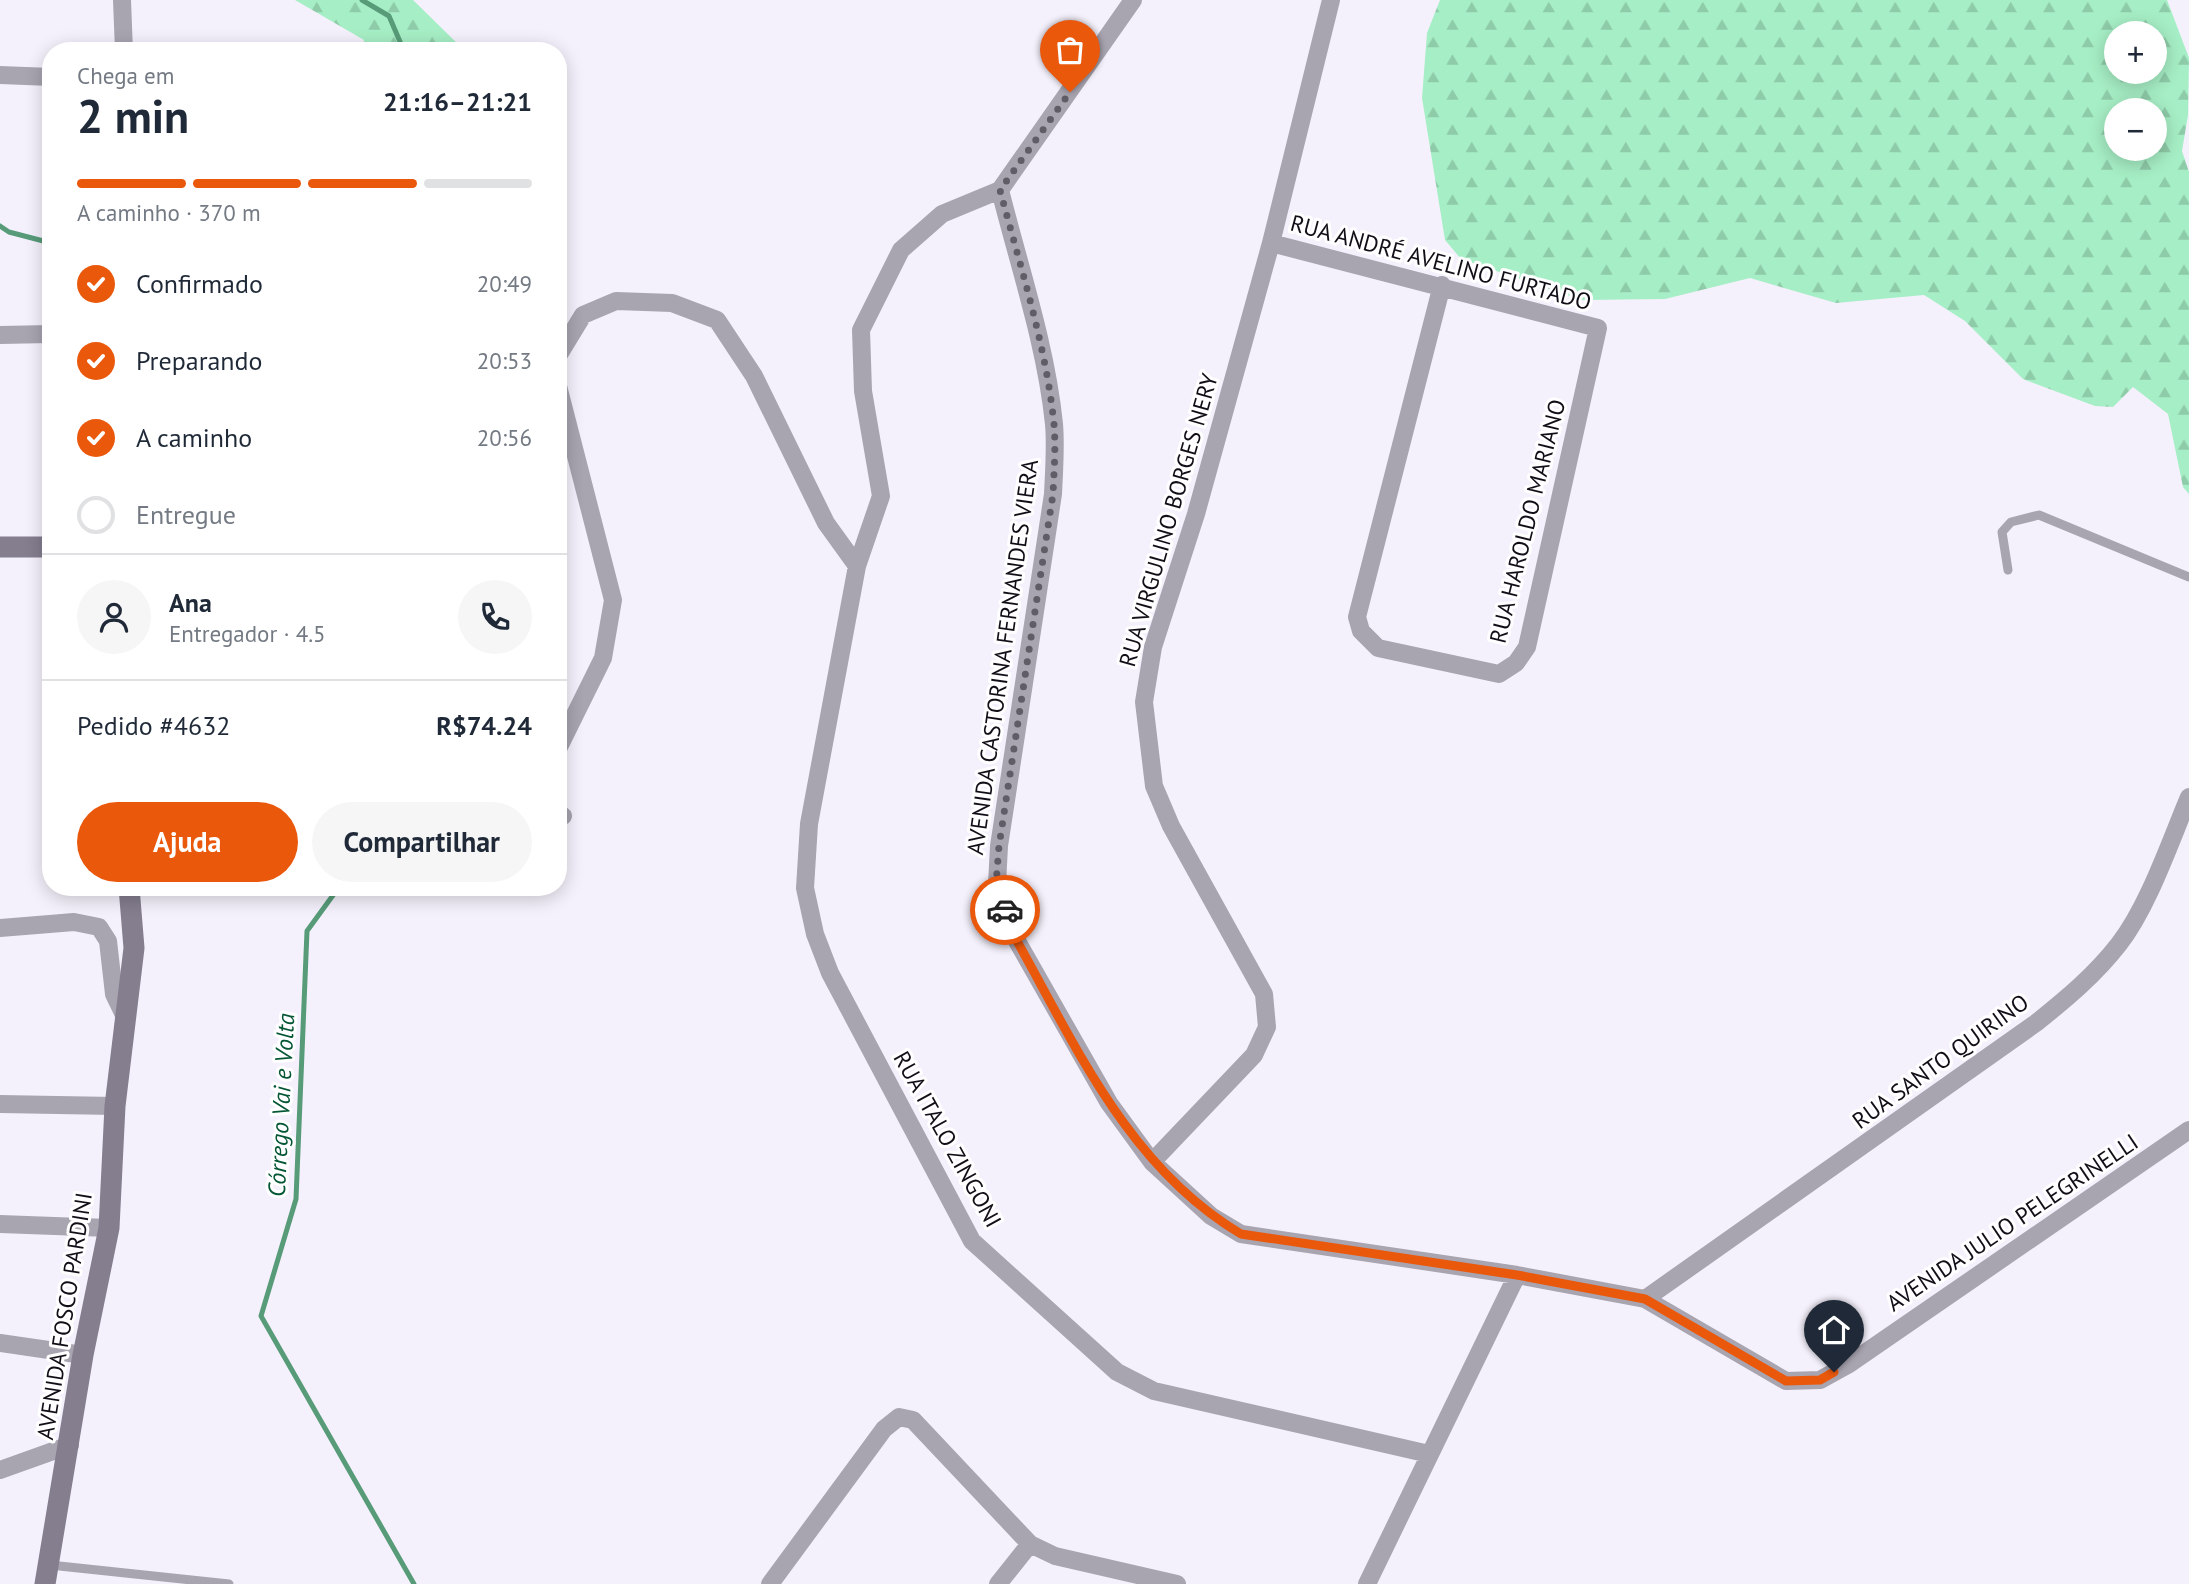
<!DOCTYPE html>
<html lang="pt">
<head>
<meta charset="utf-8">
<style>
	body { margin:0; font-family:"PT Sans",sans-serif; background:#f6f6f7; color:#1f2937; height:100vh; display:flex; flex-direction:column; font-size:26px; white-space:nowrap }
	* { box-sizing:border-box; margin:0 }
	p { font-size:23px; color:#747a83 }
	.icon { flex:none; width:38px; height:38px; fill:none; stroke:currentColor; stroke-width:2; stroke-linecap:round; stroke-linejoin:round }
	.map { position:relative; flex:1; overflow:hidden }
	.sheet { position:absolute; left:42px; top:42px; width:525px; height:854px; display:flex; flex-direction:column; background:#fff; border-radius:28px; box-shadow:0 4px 18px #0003 }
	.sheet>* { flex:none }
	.tools { position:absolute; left:2104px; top:21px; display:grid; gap:14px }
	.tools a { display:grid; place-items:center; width:63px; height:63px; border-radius:50%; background:#fff; box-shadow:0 4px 18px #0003; font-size:35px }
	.pin { position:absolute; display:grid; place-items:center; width:60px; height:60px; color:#fff; margin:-72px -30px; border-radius:50% 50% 50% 0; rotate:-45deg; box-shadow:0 0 7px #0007 }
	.pin .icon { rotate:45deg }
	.courier { position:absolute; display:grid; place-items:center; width:70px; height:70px; margin:-35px; border:5px solid #ea580c; border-radius:50%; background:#fff; color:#222; box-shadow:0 2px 9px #0007 }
	.head em { font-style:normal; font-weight:800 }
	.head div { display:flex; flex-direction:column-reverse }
	.head { display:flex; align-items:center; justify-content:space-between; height:119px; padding:0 35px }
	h1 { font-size:46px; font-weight:800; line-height:52px }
	.bar { display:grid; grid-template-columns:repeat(4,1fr); gap:10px 7px; align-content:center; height:84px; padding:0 35px }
	.bar i { height:9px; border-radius:5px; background:#e0e1e3 }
	.bar .current { background:#ea580c }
	.bar p { grid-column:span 4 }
	.line { display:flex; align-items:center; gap:18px; padding:0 35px; border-top:2px solid #e0e1e3 }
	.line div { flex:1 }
	.round { display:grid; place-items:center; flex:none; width:74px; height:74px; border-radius:37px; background:#f6f6f7 }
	ol { padding:0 35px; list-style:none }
	li { display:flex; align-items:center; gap:21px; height:77px }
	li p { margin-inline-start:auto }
	li .icon { padding:7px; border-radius:50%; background:#ea580c; color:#fff; stroke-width:4 }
	li:last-child { color:#747a83 }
	li i { width:38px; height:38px; border:4px solid #e0e1e3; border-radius:50% }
	.button { display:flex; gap:14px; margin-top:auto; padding:14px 35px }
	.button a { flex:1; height:80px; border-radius:42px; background:#ea580c; color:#fff; font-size:28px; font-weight:800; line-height:80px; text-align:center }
	.button a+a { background:#f6f6f7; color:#1f2937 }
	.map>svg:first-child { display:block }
	.forest { fill:url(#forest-firs); fill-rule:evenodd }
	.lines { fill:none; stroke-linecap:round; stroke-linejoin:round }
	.stream { stroke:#579b79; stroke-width:5 }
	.lane { stroke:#a8a4b0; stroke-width:9 }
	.street { stroke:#a8a4b0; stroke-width:18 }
	.secondary { stroke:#847e8f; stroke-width:21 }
	.done { stroke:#615d67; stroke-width:7; stroke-dasharray:0 12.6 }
	.route { stroke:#ea580c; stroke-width:9 }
	.labels { text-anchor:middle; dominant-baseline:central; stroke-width:6; stroke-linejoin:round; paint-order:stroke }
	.street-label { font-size:23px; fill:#120e17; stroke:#fff }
	.water-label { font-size:24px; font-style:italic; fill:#045635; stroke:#fff }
</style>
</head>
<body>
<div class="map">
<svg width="2189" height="1584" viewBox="0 0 2189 1584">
	<defs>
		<pattern id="forest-firs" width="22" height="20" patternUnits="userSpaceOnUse" patternTransform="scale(1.75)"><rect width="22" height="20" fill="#a6eec5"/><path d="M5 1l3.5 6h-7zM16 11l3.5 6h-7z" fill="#8ecba8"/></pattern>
	</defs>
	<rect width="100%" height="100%" fill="#f5f1fc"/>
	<!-- forest -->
	<path class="forest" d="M 295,0 L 413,0 L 461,47 L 458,51 L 362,51 L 364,40 Z
		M 1440,0 L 2167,0 L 2189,58 L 2188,115 L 2182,151 L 2189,172 L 2189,494 L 2183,487 L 2168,414 L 2133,387 L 2113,407 L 2095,406 L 2023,379 L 1965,321 L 1924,295 L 1836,303 L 1750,278 L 1665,299 L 1582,300 L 1461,259 L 1445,240 L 1422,98 L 1427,33 ZM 2154,33 L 2154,72 L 2116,72 L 2116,33 ZM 2154,110 L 2154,149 L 2116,149 L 2116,110 Z"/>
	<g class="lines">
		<!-- stream -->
		<path class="stream" d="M 362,0 L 389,16 L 404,51
			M 0,226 L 9,232 L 51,243
			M 339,887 L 307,931 L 296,1199 L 261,1316 L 414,1584"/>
		<!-- lane -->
		<path class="lane" d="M 2008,570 L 2002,532 L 2011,522 L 2039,515 L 2189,577
			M 50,1565 L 229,1584"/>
		<!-- street -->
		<path class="street" d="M 122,0 L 124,51
			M 1133,0 L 1000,190 L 942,214 L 901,250 L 861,330 L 863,391 L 881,496 L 857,566 L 809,824 L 805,888 L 815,934 L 830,973 L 972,1241 L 1117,1372 L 1154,1391 L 1429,1454
			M 0,75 L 51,77
			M 1000,190 C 1019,266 1046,345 1054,424 C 1056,447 1054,471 1053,494 L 999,846 L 997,884 L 1013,934 L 1109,1103 L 1152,1162 L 1211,1216 L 1241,1234 L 1517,1275 L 1645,1299 L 1786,1381 L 1820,1380 L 1849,1364 L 2189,1130
			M 1271,243 L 1598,328 L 1527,647 L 1516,663 L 1499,674 L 1378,648 L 1361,631 L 1357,617 L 1442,285
			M 0,335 L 51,334
			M 558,356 L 583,315 L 616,301 L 672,303 L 717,320 L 754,376 L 826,523 L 857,566
			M 558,386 L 613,600 L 603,658 L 558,749
			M 558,813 L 563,816
			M 0,928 L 74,922 L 99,927 L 108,941 L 114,994 L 125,1017
			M 0,1104 L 115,1106
			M 1152,1162 L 1254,1055 L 1267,1027 L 1264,994 L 1171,826 L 1154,786 L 1144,702 L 1153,647 L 1196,514 L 1271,243 L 1331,0
			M 0,1224 L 109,1228
			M 1645,1299 L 2036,1023 C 2066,999 2095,975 2119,944 C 2148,907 2170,842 2189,797
			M 0,1343 L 83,1355
			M 0,1470 L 70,1445
			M 770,1584 L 884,1429 L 899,1417 L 913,1420 L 1030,1544 L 1055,1556 L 1177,1584
			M 998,1584 L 1030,1544
			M 1367,1584 L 1517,1275"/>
		<!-- secondary -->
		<path class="secondary" d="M 0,547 L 51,547
			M 45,1584 L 83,1355 L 109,1228 L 115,1106 L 134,948 L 129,887"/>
	</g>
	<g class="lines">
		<!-- done -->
		<path class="done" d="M 1005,910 L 996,884 L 999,846 L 1053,494 C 1054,471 1056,447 1054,424 C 1046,345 1020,266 1000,190 L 1070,92"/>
		<!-- route -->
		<path class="route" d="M 1005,910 L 1013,934 C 1075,1044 1128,1167 1241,1234 L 1517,1275 L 1645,1299 L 1786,1381 L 1820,1380 L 1834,1372"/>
	</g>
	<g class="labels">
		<!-- street labels -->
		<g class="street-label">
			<text transform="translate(1441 262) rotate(15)">RUA ANDRÉ AVELINO FURTADO</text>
			<text transform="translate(1168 520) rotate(-74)">RUA VIRGULINO BORGES NERY</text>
			<text transform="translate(1527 521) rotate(-76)">RUA HAROLDO MARIANO</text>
			<text transform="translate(1002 657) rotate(-82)">AVENIDA CASTORINA FERNANDES VIERA</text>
			<text transform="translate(1940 1061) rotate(-36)">RUA SANTO QUIRINO</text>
			<text transform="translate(948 1139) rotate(61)">RUA ITALO ZINGONI</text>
			<text transform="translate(2012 1222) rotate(-34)">AVENIDA JULIO PELEGRINELLI</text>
			<text transform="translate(64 1316) rotate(-81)">AVENIDA FOSCO PARDINI</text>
		</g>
		<!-- water labels -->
		<g class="water-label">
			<text transform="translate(281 1105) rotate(-87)">Córrego Vai e Volta</text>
		</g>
	</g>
</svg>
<div class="tools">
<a>+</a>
<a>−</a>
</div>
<div class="pin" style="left:1070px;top:92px;background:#ea580c"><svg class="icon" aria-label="bag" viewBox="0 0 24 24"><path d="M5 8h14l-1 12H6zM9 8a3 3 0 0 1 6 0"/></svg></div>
<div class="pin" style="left:1834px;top:1372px;background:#1f2937"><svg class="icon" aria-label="home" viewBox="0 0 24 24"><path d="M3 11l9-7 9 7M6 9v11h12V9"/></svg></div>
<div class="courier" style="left:1005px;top:910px"><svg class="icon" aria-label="car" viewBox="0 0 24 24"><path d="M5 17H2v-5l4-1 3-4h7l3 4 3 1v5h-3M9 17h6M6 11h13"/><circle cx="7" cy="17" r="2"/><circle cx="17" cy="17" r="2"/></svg></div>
<section class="sheet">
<div class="head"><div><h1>2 min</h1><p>Chega em</p></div><em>21:16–21:21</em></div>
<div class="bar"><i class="current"></i><i class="current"></i><i class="current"></i><i></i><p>A caminho · 370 m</p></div>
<ol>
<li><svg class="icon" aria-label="check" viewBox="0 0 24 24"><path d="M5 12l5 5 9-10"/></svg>Confirmado<p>20:49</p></li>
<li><svg class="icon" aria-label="check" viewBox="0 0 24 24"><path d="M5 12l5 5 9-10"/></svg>Preparando<p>20:53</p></li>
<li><svg class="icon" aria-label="check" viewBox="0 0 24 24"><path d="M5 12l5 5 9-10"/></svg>A caminho<p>20:56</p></li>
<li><i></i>Entregue</li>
</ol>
<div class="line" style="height:126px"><a class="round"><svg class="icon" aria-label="person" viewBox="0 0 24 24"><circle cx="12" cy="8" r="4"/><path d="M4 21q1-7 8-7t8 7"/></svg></a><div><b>Ana</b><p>Entregador · 4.5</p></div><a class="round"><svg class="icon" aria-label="phone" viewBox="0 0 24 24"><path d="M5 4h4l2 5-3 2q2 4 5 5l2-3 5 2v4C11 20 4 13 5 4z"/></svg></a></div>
<div class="line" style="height:91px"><div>Pedido #4632</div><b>R$74.24</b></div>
<div class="button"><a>Ajuda</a><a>Compartilhar</a></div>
</section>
</div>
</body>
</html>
